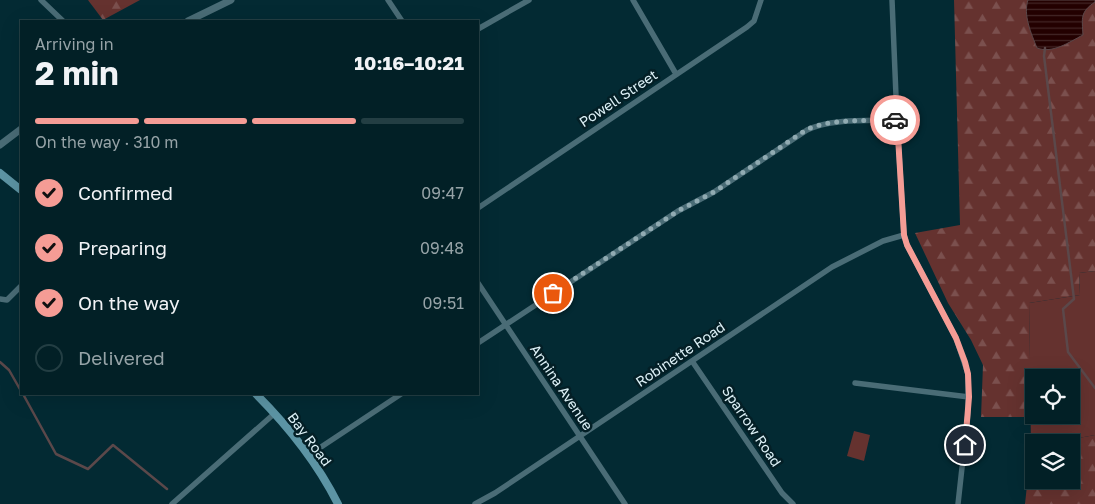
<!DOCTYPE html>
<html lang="en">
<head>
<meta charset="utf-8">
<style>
	body { margin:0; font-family:"Golos Text",sans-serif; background:#102d32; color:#f1f3f6; height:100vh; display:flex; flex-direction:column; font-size:19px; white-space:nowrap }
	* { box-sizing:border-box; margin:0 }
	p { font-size:16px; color:#96a3a7 }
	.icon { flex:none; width:28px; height:28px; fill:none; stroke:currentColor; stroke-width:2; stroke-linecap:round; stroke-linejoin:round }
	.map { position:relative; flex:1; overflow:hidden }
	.sheet { position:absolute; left:20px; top:20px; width:459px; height:375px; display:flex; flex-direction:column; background:#022026; border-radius:0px; box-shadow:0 5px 20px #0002,0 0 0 1px #233e43 }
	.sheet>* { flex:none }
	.buttons { position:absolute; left:1025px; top:369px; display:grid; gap:10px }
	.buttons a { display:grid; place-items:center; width:55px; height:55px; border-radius:0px; background:#022026; box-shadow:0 5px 20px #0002,0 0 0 1px #233e43; font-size:25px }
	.pin { position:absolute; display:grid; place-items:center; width:42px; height:42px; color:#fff; margin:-21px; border:2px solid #fff; border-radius:50%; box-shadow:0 1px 5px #0007 }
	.courier { position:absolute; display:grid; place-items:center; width:50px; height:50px; margin:-25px; border:4px solid #f59c95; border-radius:50%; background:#fff; color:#222; box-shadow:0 1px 6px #0007 }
	.headline em { font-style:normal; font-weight:700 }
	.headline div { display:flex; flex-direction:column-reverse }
	.headline { display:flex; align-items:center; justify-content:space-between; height:85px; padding:0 15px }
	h1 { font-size:32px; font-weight:700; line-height:38px }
	.bar { display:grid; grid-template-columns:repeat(4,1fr); gap:8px 5px; align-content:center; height:60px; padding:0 15px }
	.bar i { height:6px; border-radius:4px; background:#233e43 }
	.bar .current { background:#f59c95 }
	.bar p { grid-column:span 4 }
	ol { padding:0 15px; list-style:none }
	li { display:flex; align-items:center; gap:15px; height:55px }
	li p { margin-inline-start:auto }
	li .icon { padding:5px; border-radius:50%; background:#f59c95; color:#111; stroke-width:4 }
	li:last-child { color:#96a3a7 }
	li i { width:28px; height:28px; border:2px solid #233e43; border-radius:50% }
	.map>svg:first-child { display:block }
	.green { fill:#65322f; fill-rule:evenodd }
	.forest { fill:url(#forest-firs) }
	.water { fill:url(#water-rules); stroke:#5b484a }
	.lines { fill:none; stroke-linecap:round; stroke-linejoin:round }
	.stream { stroke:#5b484a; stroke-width:2.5 }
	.minor { stroke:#4a6c76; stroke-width:5.5 }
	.tertiary { stroke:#4a6c76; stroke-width:7 }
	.secondary { stroke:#5c94a4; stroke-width:8 }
	.done { stroke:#91abb2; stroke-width:5; stroke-dasharray:0 9 }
	.route { stroke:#f59c95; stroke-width:6 }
	.labels { text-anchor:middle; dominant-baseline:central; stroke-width:5; stroke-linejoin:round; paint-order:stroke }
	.street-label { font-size:14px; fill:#ddf1f7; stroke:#041f26 }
</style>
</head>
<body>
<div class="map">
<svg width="1095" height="504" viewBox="0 0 1095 504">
	<defs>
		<pattern id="forest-firs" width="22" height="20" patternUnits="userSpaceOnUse" patternTransform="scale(1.25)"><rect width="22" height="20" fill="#65322f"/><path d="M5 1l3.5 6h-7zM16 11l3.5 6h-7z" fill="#7b504e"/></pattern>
		<pattern id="water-rules" width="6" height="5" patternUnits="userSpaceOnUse" patternTransform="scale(1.25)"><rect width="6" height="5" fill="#230000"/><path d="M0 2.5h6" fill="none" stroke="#422626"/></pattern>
	</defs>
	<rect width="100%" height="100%" fill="#032a33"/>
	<!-- green -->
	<path class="green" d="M 1095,271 L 1095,435 L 1057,442 L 1034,442 L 1034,447 L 1031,448 L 1029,303 L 1080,295 L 1079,273 ZM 1034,378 L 1071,378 L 1071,415 L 1034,415 Z
		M 854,431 L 870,435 L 864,461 L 847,456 Z"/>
	<!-- forest -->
	<path class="forest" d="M 88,0 L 140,0 L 103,20 Z
		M 954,0 L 1095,0 L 1095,271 L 1079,273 L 1080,295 L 1029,303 L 1031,417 L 981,417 L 983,365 L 971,340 L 948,303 L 915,233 L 960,225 Z
		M 1095,435 L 1095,504 L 1025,504 L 1031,448 L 1034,447 L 1034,480 L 1071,480 L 1071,442 L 1057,442 Z"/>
	<!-- water -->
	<path class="water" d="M 1028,0 L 1095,0 L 1095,2 C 1080,12 1082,18 1083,35 C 1069,42 1053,54 1037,48 C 1031,33 1023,15 1028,0 Z"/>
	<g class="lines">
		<!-- stream -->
		<path class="stream" d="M 1045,48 L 1044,56 L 1074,299 L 1063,309 L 1068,352 L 1095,388
			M 0,362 L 9,370 L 21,391
			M 23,394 L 56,454 L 88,469 L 113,445 L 167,489"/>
		<!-- minor -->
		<path class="minor" d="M 41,0 L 63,21
			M 388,0 L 402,21
			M 633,0 L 676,74
			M 892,0 L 897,120 L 904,235 L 907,245 L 956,338 L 968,374 L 968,413 L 958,504
			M 478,29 L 529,0
			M 478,208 L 747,27 L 754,21 L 761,0
			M 478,283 L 625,504
			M 0,299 L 7,300 L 21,286
			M 478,343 L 678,211 L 714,192 L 807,130 C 831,118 869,121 897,120
			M 692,361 L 782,493 L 793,504
			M 855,383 L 969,397
			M 309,455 L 401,394
			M 172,504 L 275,413
			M 475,504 L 495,493 L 580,436 L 832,267 L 883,241 L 904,235"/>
		<!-- tertiary -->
		<path class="tertiary" d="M 188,21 L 231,0
			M 0,145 L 21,129"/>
		<!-- secondary -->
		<path class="secondary" d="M 0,173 L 21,190
			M 256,394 C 289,427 317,462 338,504"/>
	</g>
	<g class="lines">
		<!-- done -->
		<path class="done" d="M 553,293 L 678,211 L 714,192 L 806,130 C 831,118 868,121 895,120"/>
		<!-- route -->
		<path class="route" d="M 895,120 L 897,120 L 904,235 L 907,245 L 956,338 L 965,362 L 968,374 L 969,397 L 965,445"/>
	</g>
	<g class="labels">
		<!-- street labels -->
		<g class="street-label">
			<text transform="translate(618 98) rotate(-34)">Powell Street</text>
			<text transform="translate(680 354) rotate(-34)">Robinette Road</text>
			<text transform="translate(562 387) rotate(56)">Annina Avenue</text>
			<text transform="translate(752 426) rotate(56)">Sparrow Road</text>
			<text transform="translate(310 439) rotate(53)">Bay Road</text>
		</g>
	</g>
</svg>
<div class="buttons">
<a><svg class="icon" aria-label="locate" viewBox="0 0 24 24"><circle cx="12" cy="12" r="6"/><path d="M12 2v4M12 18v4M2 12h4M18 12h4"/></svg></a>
<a><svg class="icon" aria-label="layers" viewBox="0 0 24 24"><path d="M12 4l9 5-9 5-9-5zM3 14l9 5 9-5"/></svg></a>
</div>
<div class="pin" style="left:553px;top:293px;background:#ea580c"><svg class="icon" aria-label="bag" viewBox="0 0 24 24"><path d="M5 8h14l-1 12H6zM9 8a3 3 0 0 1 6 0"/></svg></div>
<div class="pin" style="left:965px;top:445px;background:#1f2937"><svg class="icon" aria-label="home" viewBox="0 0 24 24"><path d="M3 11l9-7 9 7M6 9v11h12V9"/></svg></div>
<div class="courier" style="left:895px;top:120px"><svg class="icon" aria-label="car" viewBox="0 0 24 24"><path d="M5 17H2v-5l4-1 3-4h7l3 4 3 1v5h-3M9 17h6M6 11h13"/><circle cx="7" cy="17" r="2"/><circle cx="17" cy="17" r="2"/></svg></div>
<section class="sheet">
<div class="headline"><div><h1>2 min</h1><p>Arriving in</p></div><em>10:16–10:21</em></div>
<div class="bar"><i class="current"></i><i class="current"></i><i class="current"></i><i></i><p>On the way · 310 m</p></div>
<ol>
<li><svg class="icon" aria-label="check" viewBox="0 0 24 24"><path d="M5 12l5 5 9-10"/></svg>Confirmed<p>09:47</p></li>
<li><svg class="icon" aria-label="check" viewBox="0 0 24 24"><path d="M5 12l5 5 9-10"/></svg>Preparing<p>09:48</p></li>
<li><svg class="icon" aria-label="check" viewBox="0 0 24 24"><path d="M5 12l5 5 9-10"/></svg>On the way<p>09:51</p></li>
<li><i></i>Delivered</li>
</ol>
</section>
</div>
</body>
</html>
